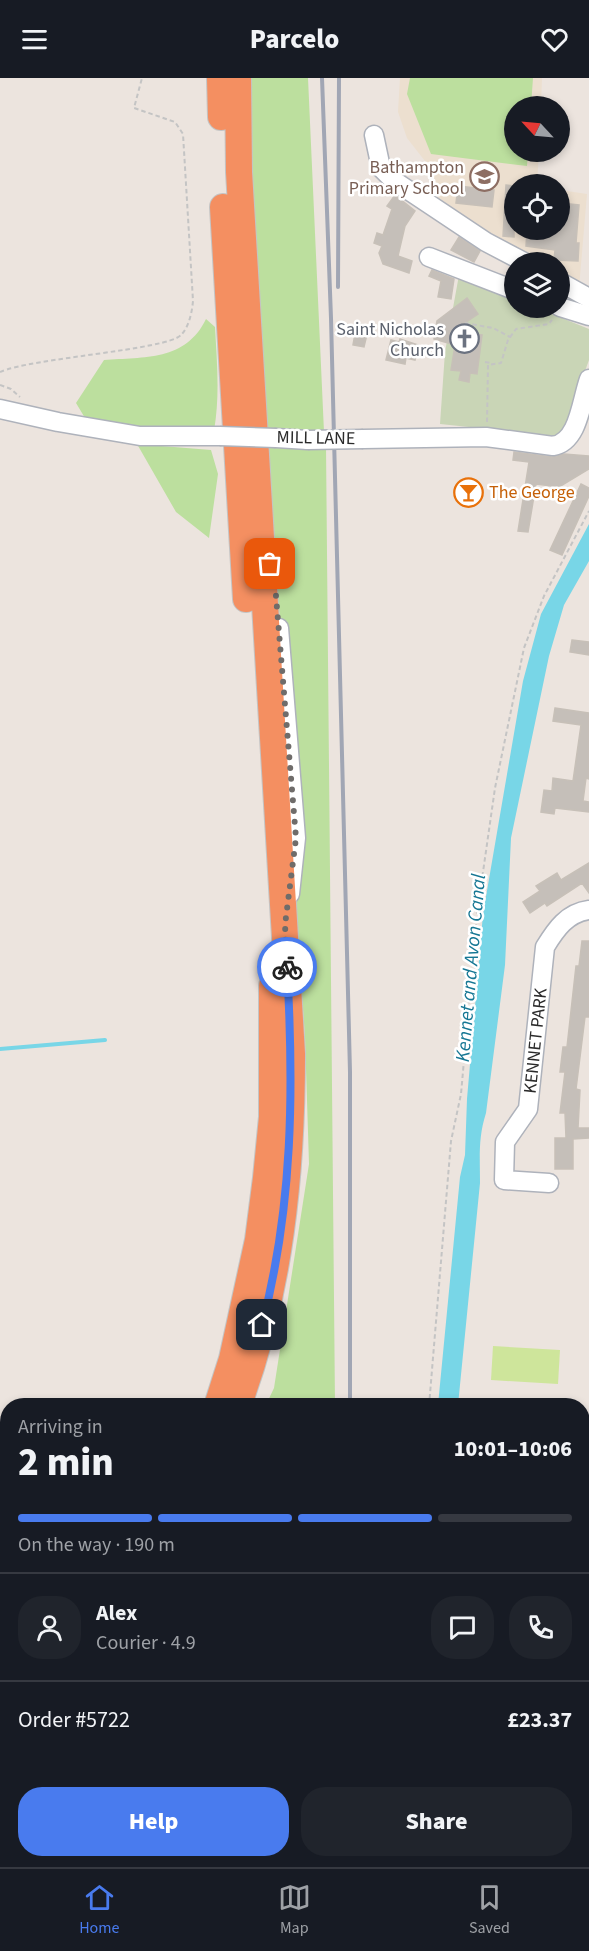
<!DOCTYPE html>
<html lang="en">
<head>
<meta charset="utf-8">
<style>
	body { margin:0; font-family:"Source Sans 3",sans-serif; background:#20242c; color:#f1f3f6; height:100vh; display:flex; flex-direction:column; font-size:22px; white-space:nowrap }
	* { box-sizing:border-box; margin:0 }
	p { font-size:20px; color:#9ea1a6 }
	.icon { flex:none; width:33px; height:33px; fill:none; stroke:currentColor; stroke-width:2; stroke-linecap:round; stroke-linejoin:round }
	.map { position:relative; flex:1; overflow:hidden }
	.sheet { position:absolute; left:0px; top:1320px; width:590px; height:470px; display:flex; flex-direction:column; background:#171b24; border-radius:24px 24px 0 0; box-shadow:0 3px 9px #0003 }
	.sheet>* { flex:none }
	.needle { width:39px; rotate:296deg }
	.tools { position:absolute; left:504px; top:18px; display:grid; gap:12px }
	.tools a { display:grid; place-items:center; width:66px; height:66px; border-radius:50%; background:#171b24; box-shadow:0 3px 9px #0003; font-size:30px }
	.pin { position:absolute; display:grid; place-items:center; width:51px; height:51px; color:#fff; margin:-26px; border-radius:12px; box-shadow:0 3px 9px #0006 }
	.courier { position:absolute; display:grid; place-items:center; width:60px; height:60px; margin:-30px; border:4px solid #497bee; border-radius:50%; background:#fff; color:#222; box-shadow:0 2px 8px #0007 }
	.head em { font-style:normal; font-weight:800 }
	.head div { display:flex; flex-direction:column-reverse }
	.head { display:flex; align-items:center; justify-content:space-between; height:102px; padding:0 18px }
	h1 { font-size:39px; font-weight:800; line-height:45px }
	.bar { display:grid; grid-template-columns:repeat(4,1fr); gap:9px 6px; align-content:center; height:72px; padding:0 18px }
	.bar i { height:8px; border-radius:4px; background:#363941 }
	.bar .current { background:#497bee }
	.bar p { grid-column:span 4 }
	.line { display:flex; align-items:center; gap:15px; padding:0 18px; border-top:2px solid #363941 }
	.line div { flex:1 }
	.round { display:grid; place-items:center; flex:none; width:63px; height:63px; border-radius:24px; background:#20242c }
	.button { display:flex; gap:12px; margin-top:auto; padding:12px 18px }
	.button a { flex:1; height:69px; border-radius:24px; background:#497bee; color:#fff; font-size:24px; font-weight:800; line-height:69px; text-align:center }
	.button a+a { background:#20242c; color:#f1f3f6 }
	header { display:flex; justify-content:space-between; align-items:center; height:78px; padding:0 18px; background:#171b24; font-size:27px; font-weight:800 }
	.tabs { display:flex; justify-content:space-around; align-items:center; height:84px; border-top:2px solid #363941; background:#171b24; font-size:16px; color:#9ea1a6 }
	.tabs a { display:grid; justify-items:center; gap:3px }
	.tabs .current { color:#497bee }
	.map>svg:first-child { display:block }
	.education { fill:#ecdfcf }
	.green { fill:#bcdf9e }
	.cemetery { fill:#c9d5b6 }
	.pitch { fill:#cee59b }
	.water { fill:#78d6e7 }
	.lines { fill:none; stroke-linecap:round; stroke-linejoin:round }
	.stream { stroke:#78d6e7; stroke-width:4 }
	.building { fill:#c5bfb9; stroke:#c7c0b8; stroke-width:1.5 }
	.minor-casing { stroke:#aeb2bb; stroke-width:21 }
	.highway-casing { stroke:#c4c4c4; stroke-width:28 }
	.path { stroke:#c4c4c4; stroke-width:2; stroke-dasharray:4.5 3; stroke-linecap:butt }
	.minor { stroke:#fff; stroke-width:18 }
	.highway { stroke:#f48f61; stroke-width:26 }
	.rail { stroke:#a1a6b4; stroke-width:4 }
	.minor-bridge-casing { stroke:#aeb2bb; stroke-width:21; stroke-linecap:butt }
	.minor-bridge { stroke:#fff; stroke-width:18 }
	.done { stroke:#6f6c6a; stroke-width:6; stroke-dasharray:0 10.8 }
	.route { stroke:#497bee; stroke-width:8 }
	.labels { text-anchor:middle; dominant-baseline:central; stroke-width:5; stroke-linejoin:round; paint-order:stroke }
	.education-label { font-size:18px; fill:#785e54; stroke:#fff; text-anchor:end }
	.worship-label { font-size:18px; fill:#5b616d; stroke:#fff; text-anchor:end }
	.street-label { font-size:18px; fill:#2b2b2b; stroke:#fff }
	.food-label { font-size:18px; fill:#c56008; stroke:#fff; text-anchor:start }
	.water-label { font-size:20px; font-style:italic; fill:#167794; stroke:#fff }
</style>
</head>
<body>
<header><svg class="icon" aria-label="menu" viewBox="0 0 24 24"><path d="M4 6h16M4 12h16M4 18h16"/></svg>Parcelo<svg class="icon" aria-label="heart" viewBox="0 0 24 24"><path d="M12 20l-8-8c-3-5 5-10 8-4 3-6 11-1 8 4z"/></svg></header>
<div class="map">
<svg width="589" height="1789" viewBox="0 0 589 1789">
	<rect width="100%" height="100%" fill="#ece4de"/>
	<!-- education -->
	<path class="education" d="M 400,0 L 542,0 L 541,28 L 514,28 L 514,74 L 539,74 L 537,106 L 514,106 L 514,152 L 560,152 L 560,112 L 587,116 L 579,210 L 560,198 L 560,184 L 538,184 L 429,120 L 432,92 L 407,60 L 398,34 Z"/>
	<!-- green -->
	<path class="green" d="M 249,0 L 308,0 L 324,354 L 265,350 L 252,147 Z
		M 410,0 L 533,0 L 531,28 L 514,28 L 514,74 L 528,74 L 527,88 L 431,76 L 407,16 Z
		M 206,241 L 215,249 C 217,285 220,318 214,353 L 137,353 L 85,340 L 76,325 L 104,282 C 144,279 186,283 206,241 Z
		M 137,366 L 211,372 L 218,396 L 209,460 L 176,434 Z
		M 262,368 L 326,368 L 335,1327 L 266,1327 L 274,1310 L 309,1086 L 305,959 L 295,819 L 302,724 L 294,629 L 265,440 Z
		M 582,1414 L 589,1415 L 589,1504 L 582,1511 Z
		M 7,1745 L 8,1782 L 47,1782 L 42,1789 L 0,1789 L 0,1752 Z
		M 432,1782 L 580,1782 L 580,1789 L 432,1789 Z"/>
	<!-- cemetery -->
	<path class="cemetery" d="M 459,197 L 514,220 L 514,230 L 537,230 L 589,251 L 589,282 L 564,351 L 556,358 L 440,346 L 445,274 Z"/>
	<!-- pitch -->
	<path class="pitch" d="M 493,1268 L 560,1272 L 558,1306 L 491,1302 Z"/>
	<!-- water -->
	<path class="water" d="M 589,446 L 589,483 L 564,527 L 549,578 L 511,760 L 505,887 L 486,1035 C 478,1060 480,1079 480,1105 L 458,1327 L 438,1327 L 460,1099 L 465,1077 L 467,1021 L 483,836 L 523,603 L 541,536 Z"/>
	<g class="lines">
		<!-- stream -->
		<path class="stream" d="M 0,971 L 105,962"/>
	</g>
	<!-- building -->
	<path class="building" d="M 506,107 L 514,108 L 514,159 L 503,158 Z
		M 458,108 L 494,112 L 492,129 L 456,125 Z
		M 395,117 L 415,133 L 405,148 L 398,178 L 412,183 L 409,195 L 383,186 L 379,175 L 382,168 L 374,165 L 377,155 L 383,157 L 392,131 L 387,128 Z
		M 560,125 L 579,127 L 576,165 L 579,165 L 578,183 L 554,182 L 555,172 L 526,168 L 527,152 L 560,152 Z
		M 459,159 L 480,173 L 474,184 L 451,172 Z
		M 432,192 L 454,201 L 451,221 L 438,219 L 441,203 L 429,198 Z
		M 467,220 L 478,236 L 453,253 L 482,257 L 477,296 L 470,295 L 469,304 L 459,302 L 461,293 L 451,292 L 455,267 L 434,261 L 437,243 Z
		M 357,245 L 369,248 L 364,269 L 353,267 Z
		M 400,261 L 418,267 L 415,282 L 406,280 L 405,286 L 386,282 L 391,262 L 399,264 Z
		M 514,374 L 552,379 L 564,376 L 589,378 L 589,391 L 559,409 L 536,406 L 528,454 L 518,453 L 529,384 L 513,382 Z
		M 581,406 L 589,410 L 589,418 L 562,477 L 550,472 Z
		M 572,562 L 589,564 L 589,577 L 570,574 Z
		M 555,630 L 589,635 L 589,701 L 586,700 L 583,723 L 589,724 L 589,734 L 555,730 L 554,736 L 541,734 L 544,712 L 552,713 L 553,700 L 573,703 L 581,647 L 553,643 Z
		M 589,785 L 589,815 L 582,805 L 547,828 L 545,825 L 530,835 L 523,824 L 540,813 L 536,808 L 557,795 L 561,802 Z
		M 582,863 L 589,863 L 589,939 L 585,939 L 576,1011 L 580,1012 L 578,1050 L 589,1050 L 589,1060 L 573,1061 L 573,1091 L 555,1091 L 555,1060 L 566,1060 L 565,1035 L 560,1035 L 565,994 L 560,994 L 563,969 L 567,969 L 576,888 L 579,888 Z"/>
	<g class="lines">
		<defs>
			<g id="minor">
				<path d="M 374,57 L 381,90 L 393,102 L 486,164 L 524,184"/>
				<path d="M 429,179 L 514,212"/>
				<path d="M 560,204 L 589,220"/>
				<path d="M 560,229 L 589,238"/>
				<path d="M 0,331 L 58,344 L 140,358 L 220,358"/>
				<path d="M 276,360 L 308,362"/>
				<path d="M 363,361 L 486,359 L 553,368 C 579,364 581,323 589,301"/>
				<path d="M 279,550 L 296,760 L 290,816"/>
				<path id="s1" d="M 549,1105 L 504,1102 L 505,1064 L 528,1031 L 545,869 C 556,851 567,835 589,832"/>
				<path d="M 0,1395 L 8,1398"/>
				<path d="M 582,1406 L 589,1407"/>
				<path d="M 0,1527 L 1,1531"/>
			</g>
			<path id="highway" d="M 220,0 L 221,39
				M 223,129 L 246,521
				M 217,1328 L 232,1281 L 258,1162 L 266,1100 L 272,1039 L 272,908
				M 238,1328 C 280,1215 292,1095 292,976 L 239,94 L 238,0
				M 0,1640 L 8,1633
				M 0,1674 L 8,1666
				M 0,1708 L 8,1700
				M 0,1737 L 8,1728"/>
		</defs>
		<!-- minor casing -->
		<use href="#minor" class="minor-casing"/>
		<!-- highway casing -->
		<use href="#highway" class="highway-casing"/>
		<!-- path -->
		<path class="path" d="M 465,245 L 493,250 L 510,259
			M 485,284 L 491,285
			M 0,294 C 31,280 167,272 181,257 C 189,249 192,234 193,223 L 183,56 L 175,44 L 134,30 L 142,0
			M 0,307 L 11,311 L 20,319
			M 487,344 L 488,287 L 501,285 L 508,262 L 516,251 L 549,246 L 552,242
			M 429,1328 L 451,1063 L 461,1016 L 477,836 L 495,710 L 524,570 L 544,518 L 589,433
			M 582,1488 L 589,1477
			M 0,1573 L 7,1560 L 5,1545
			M 216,1782 L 228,1789
			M 401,1782 L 403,1789
			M 473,1782 L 474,1789
			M 50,1789 L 56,1782
			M 475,1789 L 477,1782"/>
		<!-- minor -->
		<use href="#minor" class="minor"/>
		<!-- highway -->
		<use href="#highway" class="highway"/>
		<!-- rail -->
		<path class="rail" d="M 322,0 L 331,240 L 350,994 L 350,1328
			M 338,209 L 339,0
			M 350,1789 L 350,1782"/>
		<defs>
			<path id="minor-bridge" d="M 220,358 L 276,360
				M 308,362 L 363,361"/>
		</defs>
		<!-- minor-bridge casing -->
		<use href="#minor-bridge" class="minor-bridge-casing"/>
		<!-- minor-bridge -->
		<use href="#minor-bridge" class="minor-bridge"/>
	</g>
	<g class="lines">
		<!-- done -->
		<path class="done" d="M 270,486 L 275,506 L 296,760 L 285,847 L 287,889"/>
		<!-- route -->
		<path class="route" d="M 262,1247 C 293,1129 294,1010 287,889"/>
	</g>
	<!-- icons -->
	<defs>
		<symbol id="school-ring" viewBox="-11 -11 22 22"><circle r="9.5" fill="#fff" stroke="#8d6e63" stroke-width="1.5"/><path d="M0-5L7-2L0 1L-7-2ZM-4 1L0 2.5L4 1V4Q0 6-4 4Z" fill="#8d6e63"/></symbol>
		<symbol id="church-ring" viewBox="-11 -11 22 22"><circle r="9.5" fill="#fff" stroke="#6b7280" stroke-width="1.5"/><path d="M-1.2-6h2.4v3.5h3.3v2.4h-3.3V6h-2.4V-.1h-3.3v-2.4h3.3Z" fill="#6b7280"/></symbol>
		<symbol id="bar-ring" viewBox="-11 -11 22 22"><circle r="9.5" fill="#fff" stroke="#e8710a" stroke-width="1.5"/><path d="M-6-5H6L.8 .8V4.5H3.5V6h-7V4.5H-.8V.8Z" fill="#e8710a"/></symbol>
	</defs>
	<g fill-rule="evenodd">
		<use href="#school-ring" x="468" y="82" width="33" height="33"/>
		<use href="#church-ring" x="448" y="244" width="33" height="33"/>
		<use href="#bar-ring" x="452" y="398" width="33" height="33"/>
	</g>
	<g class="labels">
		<!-- education labels -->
		<g class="education-label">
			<text x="464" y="89">Bathampton<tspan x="464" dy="21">Primary School</tspan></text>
		</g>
		<!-- worship labels -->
		<g class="worship-label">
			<text x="444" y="251">Saint Nicholas<tspan x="444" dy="21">Church</tspan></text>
		</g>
		<!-- street labels -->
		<g class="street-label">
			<text transform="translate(316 360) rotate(1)">MILL LANE</text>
			<text stroke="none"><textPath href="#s1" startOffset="192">KENNET PARK</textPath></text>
		</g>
		<!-- food labels -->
		<g class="food-label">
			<text x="489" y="414">The George</text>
		</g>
		<!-- water labels -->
		<g class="water-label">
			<text transform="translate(471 890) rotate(-85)">Kennet and Avon Canal</text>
		</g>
	</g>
</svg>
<div class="tools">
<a><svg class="needle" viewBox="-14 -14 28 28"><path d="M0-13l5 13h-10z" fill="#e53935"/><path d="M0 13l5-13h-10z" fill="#9ea1a6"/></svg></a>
<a><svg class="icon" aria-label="locate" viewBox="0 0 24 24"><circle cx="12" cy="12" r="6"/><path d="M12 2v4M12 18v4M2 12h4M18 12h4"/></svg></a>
<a><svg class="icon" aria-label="layers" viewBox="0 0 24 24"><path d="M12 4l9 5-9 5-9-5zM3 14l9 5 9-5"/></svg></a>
</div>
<div class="pin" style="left:270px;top:486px;background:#ea580c"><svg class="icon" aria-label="bag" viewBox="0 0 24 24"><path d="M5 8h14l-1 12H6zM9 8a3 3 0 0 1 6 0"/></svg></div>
<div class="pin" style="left:262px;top:1247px;background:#1f2937"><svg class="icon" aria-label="home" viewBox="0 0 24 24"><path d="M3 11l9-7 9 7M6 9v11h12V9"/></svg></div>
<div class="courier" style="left:287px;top:889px"><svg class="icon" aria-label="bike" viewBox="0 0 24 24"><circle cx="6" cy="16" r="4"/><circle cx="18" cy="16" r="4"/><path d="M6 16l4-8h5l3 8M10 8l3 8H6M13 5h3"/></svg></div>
<section class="sheet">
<div class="head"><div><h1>2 min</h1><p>Arriving in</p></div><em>10:01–10:06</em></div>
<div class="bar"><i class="current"></i><i class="current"></i><i class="current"></i><i></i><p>On the way · 190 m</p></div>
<div class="line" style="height:108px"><a class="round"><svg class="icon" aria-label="person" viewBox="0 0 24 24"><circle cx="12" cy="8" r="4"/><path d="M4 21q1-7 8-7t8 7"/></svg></a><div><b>Alex</b><p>Courier · 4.9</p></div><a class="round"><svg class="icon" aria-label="chat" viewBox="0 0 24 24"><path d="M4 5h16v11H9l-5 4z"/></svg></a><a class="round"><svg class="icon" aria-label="phone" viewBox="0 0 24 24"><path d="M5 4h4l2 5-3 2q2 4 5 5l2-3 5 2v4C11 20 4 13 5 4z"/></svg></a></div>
<div class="line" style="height:78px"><div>Order #5722</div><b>£23.37</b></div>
<div class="button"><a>Help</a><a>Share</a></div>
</section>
</div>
<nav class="tabs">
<a class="current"><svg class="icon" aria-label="home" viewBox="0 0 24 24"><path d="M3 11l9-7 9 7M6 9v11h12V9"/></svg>Home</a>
<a><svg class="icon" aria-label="map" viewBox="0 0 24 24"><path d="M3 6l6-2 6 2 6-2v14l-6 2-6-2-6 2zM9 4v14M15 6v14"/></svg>Map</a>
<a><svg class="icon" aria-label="saved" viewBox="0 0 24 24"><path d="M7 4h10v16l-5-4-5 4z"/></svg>Saved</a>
</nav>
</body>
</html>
